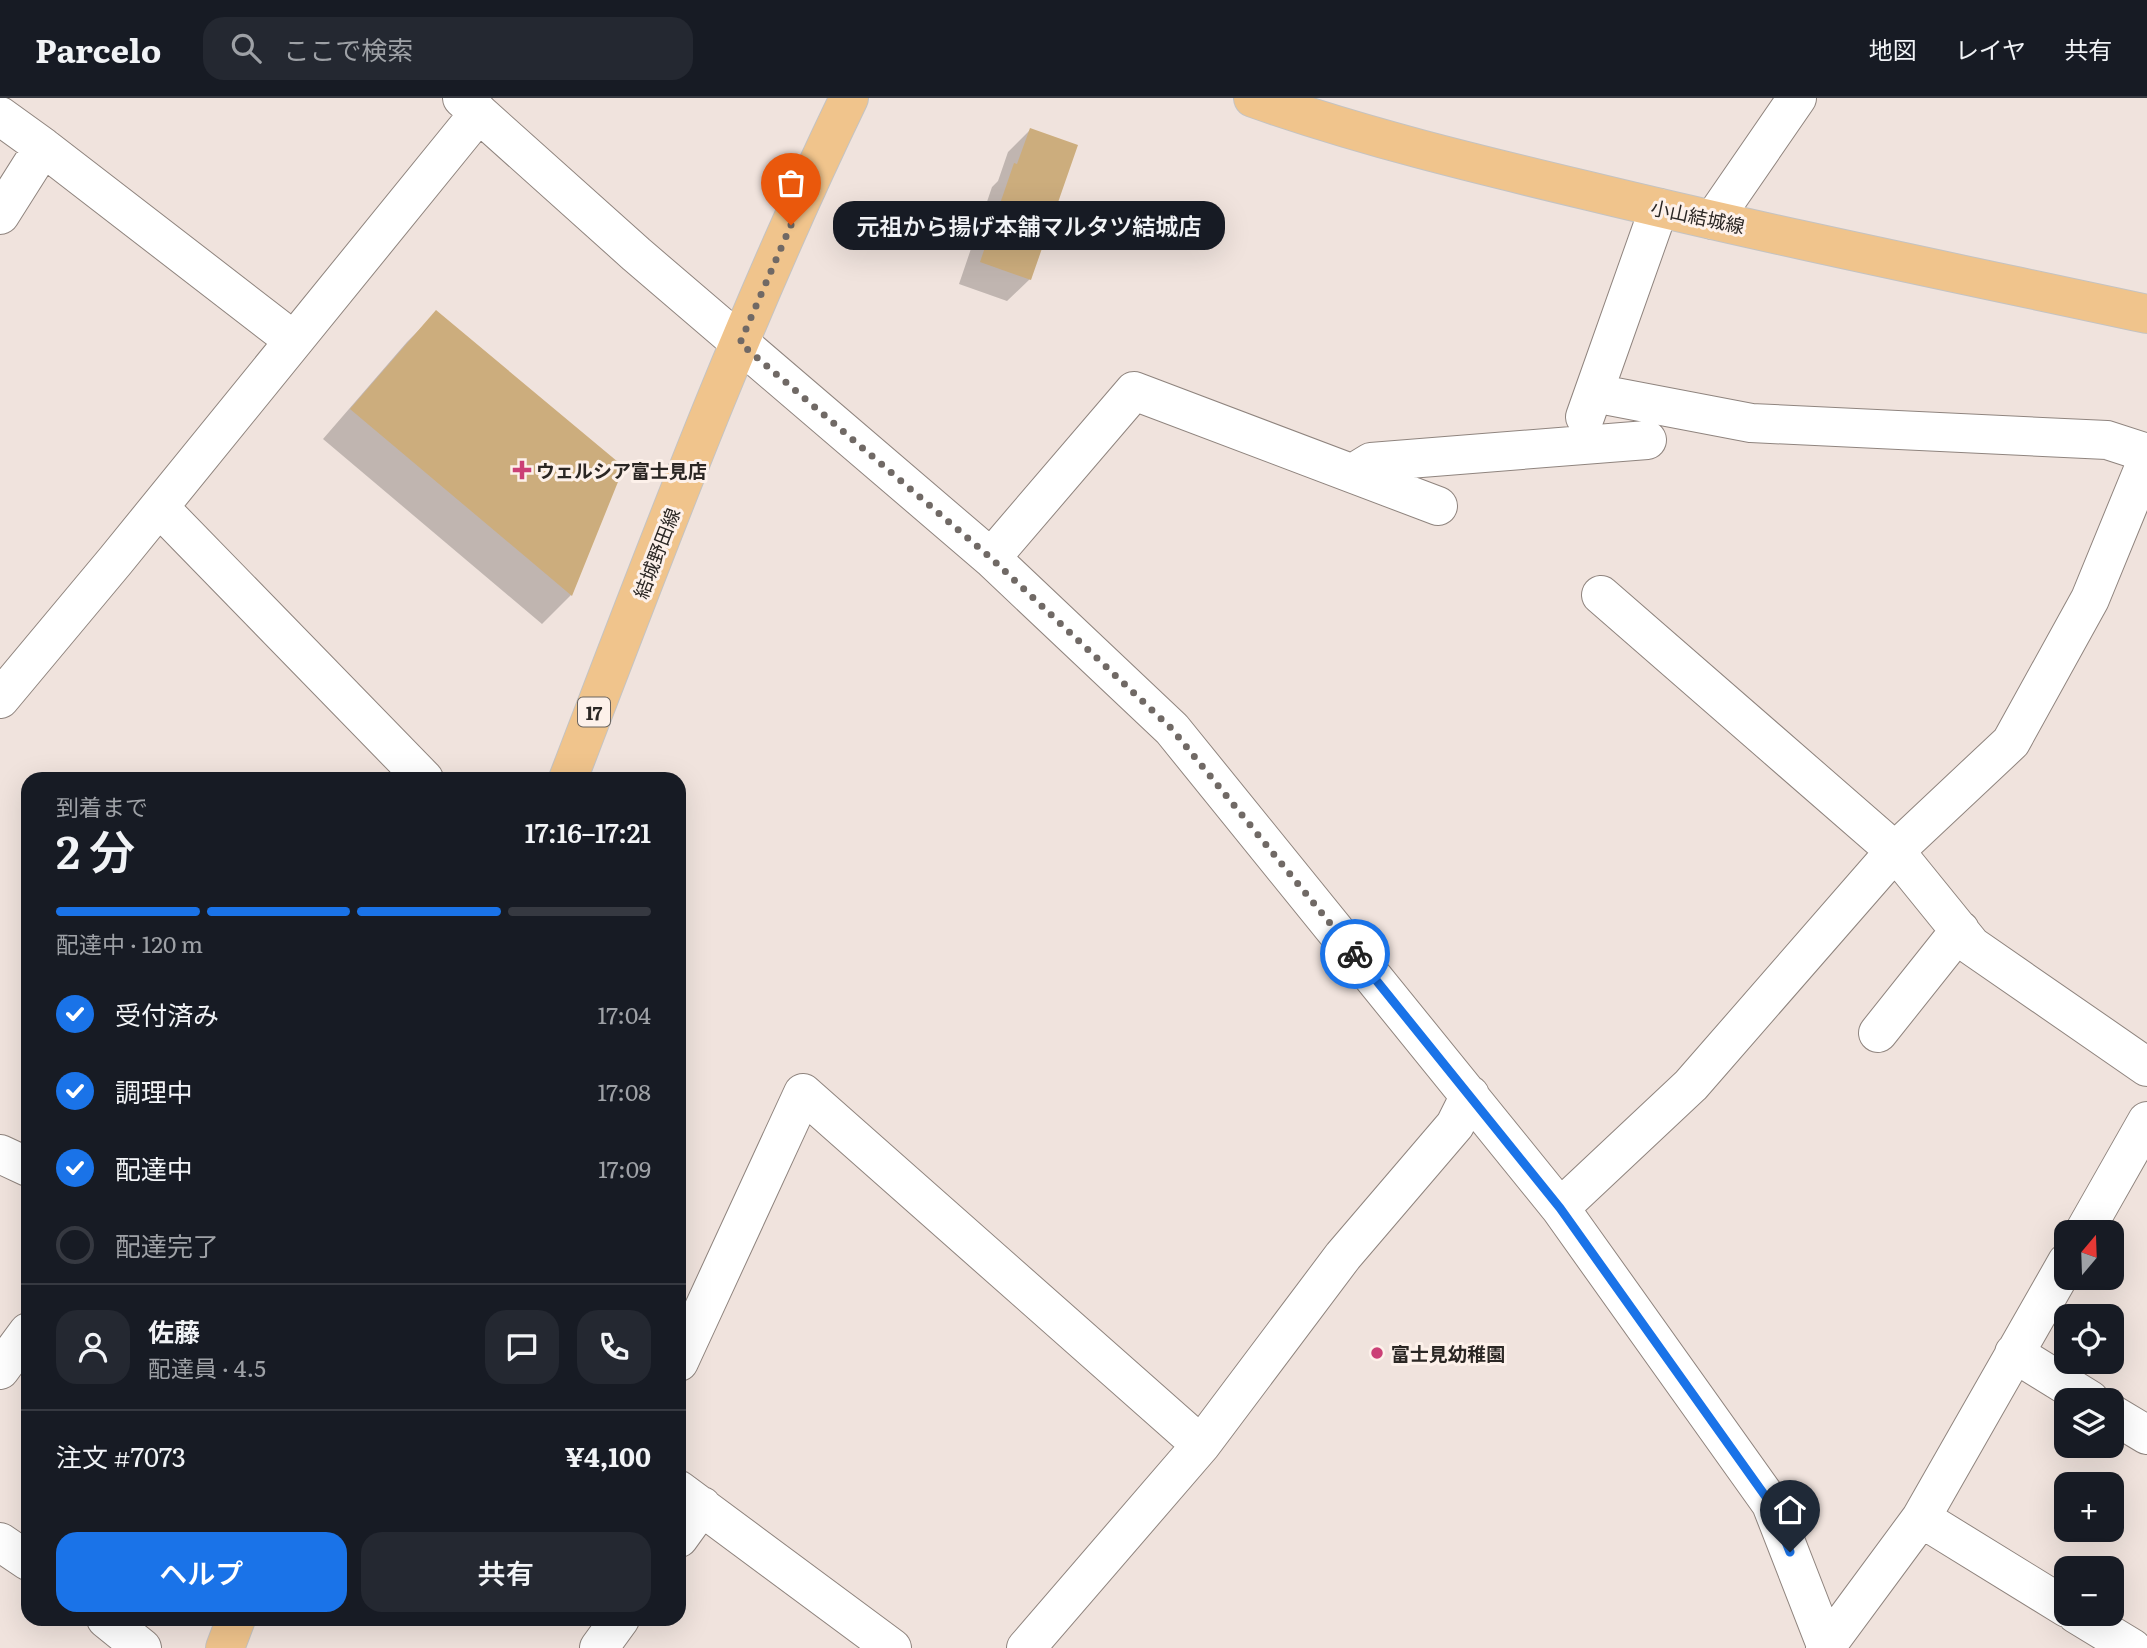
<!DOCTYPE html>
<html lang="ja">
<head>
<meta charset="utf-8">
<style>
	body { margin:0; font-family:Literata,"Noto Sans JP",serif; background:#242831; color:#f1f3f6; height:100vh; display:flex; flex-direction:column; font-size:26px; white-space:nowrap }
	* { box-sizing:border-box; margin:0 }
	p { font-size:23px; color:#9ea1a6 }
	.icon { flex:none; width:38px; height:38px; fill:none; stroke:currentColor; stroke-width:2; stroke-linecap:round; stroke-linejoin:round }
	.map { position:relative; flex:1; overflow:hidden }
	.panel { position:absolute; left:21px; top:674px; width:665px; height:854px; display:flex; flex-direction:column; background:#171b24; border-radius:21px; box-shadow:0 7px 28px #0002 }
	.panel>* { flex:none }
	.needle { width:46px; rotate:19deg }
	.controls { position:absolute; left:2054px; top:1122px; display:grid; gap:14px }
	.controls a { display:grid; place-items:center; width:70px; height:70px; border-radius:14px; background:#171b24; box-shadow:0 7px 28px #0002; font-size:35px }
	.pin { position:absolute; display:grid; place-items:center; width:60px; height:60px; color:#fff; margin:-72px -30px; border-radius:50% 50% 50% 0; rotate:-45deg; box-shadow:0 0 7px #0007 }
	.pin .icon { rotate:45deg }
	.courier { position:absolute; display:grid; place-items:center; width:70px; height:70px; margin:-35px; border:5px solid #1a73e8; border-radius:50%; background:#fff; color:#222; box-shadow:0 2px 9px #0007 }
	.bubble { position:absolute; height:49px; border-radius:21px; background:#171b24; box-shadow:0 7px 28px #0002; font-size:23px; font-weight:600; line-height:49px; text-align:center }
	.head em { font-style:normal; font-weight:600 }
	.head div { display:flex; flex-direction:column-reverse }
	.head { display:flex; align-items:center; justify-content:space-between; height:119px; padding:0 35px }
	h1 { font-size:46px; font-weight:600; line-height:52px }
	.bar { display:grid; grid-template-columns:repeat(4,1fr); gap:10px 7px; align-content:center; height:84px; padding:0 35px }
	.bar i { height:9px; border-radius:5px; background:#363941 }
	.bar .active { background:#1a73e8 }
	.bar p { grid-column:span 4 }
	.line { display:flex; align-items:center; gap:18px; padding:0 35px; border-top:2px solid #363941 }
	.line div { flex:1 }
	.round { display:grid; place-items:center; flex:none; width:74px; height:74px; border-radius:21px; background:#242831 }
	ol { padding:0 35px; list-style:none }
	li { display:flex; align-items:center; gap:21px; height:77px }
	li p { margin-inline-start:auto }
	li .icon { padding:7px; border-radius:50%; background:#1a73e8; color:#fff; stroke-width:4 }
	li:last-child { color:#9ea1a6 }
	li i { width:38px; height:38px; border:4px solid #363941; border-radius:50% }
	.primary-button { display:flex; gap:14px; margin-top:auto; padding:14px 35px }
	.primary-button a { flex:1; height:80px; border-radius:21px; background:#1a73e8; color:#fff; font-size:28px; font-weight:600; line-height:80px; text-align:center }
	.primary-button a+a { background:#242831; color:#f1f3f6 }
	header { display:flex; align-items:center; gap:42px; box-sizing:border-box; height:98px; padding:0 35px; background:#171b24; border-bottom:2px solid #363941 }
	header strong { font-size:33px }
	nav { display:flex; gap:38px; margin-inline-start:auto; font-size:24px }
	.search { width:490px; height:63px; background:#242831; display:flex; align-items:center; gap:18px; box-sizing:border-box; padding:0 24px; border-radius:21px; color:#9ea1a6; font-size:26px }
	.map>svg:first-child { display:block }
	.shadow { fill:#0003 }
	.building { fill:#ccad7d }
	.lines { fill:none; stroke-linecap:round; stroke-linejoin:round }
	.minor-casing { stroke:#8f847e; stroke-width:40 }
	.major-casing { stroke:#c4c3c2; stroke-width:40 }
	.minor { stroke:#fff; stroke-width:38 }
	.major { stroke:#f0c48c; stroke-width:38 }
	.done { stroke:#706965; stroke-width:7; stroke-dasharray:0 12.6 }
	.route { stroke:#1a73e8; stroke-width:9 }
	.poi-dot { fill:#cb4076; stroke:#fdf1ea; stroke-width:2.5 }
	.labels { text-anchor:middle; dominant-baseline:central; stroke-width:6; stroke-linejoin:round; paint-order:stroke }
	.shield { fill:#fdf1ea; stroke:#6a645f; stroke-width:2 }
	.shield-label { font-size:18px; font-weight:bold; fill:#2b2724 }
	.street-label { font-size:19px; fill:#2b2724; stroke:#fdf1ea }
	.poi-label { font-size:19px; font-weight:bold; fill:#2b2724; stroke:#fdf1ea; text-anchor:start }
</style>
</head>
<body>
<header>
<strong>Parcelo</strong>
<div class="search"><svg class="icon" aria-label="search" viewBox="0 0 24 24"><circle cx="10" cy="10" r="6"/><path d="M15 15l6 6"/></svg>ここで検索</div>
<nav><a>地図</a><a>レイヤ</a><a>共有</a></nav>
</header>
<div class="map">
<svg width="2147" height="1550" viewBox="0 0 2147 1550">
	<rect width="100%" height="100%" fill="#f0e3dd"/>
	<!-- shadow -->
	<path class="shadow" d="M 1030,32 L 1030,181 L 1007,203 L 959,186 L 992,89 L 998,83 L 1008,54 Z
		M 436,215 L 622,369 L 571,497 L 542,526 L 323,341 L 407,244 Z"/>
	<!-- building -->
	<path class="building" d="M 1030,30 L 1078,47 L 1031,182 L 980,164 L 1014,65 L 1017,66 Z
		M 436,212 L 624,369 L 572,498 L 350,311 Z"/>
	<g class="lines">
		<defs>
			<path id="minor" d="M 462,0 L 636,156 L 991,460 L 1172,631 L 1560,1110 L 1771,1406 L 1827,1550
				M 0,18 L 43,49 L 293,242
				M 0,117 L 43,49
				M 1713,122 L 1797,0
				M 1594,295 L 1751,325 L 2107,342 L 2147,355
				M 1585,319 L 1659,110
				M 1353,375 L 1371,364 L 1647,342
				M 159,409 L 424,681
				M 991,460 L 1134,293 L 1438,408
				M 1601,497 L 1895,753 L 1972,848 L 2147,969
				M 0,601 L 116,462 L 479,15
				M 1878,935 L 1960,832
				M 0,1056 L 28,1069
				M 1560,1110 L 1691,987 L 1895,753 L 2011,644 L 2090,501 L 2147,362
				M 2084,1134 L 2147,1023
				M 2014,1255 L 2090,1302
				M 679,1264 L 803,995 L 1201,1347
				M 0,1272 L 28,1234
				M 2112,1316 L 2147,1337
				M 679,1392 L 892,1550
				M 1921,1420 L 2067,1510
				M 679,1440 L 702,1408
				M 0,1444 L 28,1463
				M 2076,1516 L 2132,1550
				M 106,1521 L 142,1550
				M 599,1550 L 620,1521
				M 1026,1550 L 1201,1347 L 1343,1158 L 1455,1027 L 1470,997
				M 1825,1550 L 1921,1420 L 2067,1164"/>
			<path id="major" d="M 1253,0 C 1364,39 1476,66 1589,93 C 1774,138 1961,176 2147,216
				M 568,681 C 656,452 742,221 849,0
				M 225,1550 L 236,1521"/>
		</defs>
		<!-- minor casing -->
		<use href="#minor" class="minor-casing"/>
		<!-- major casing -->
		<use href="#major" class="major-casing"/>
		<!-- minor -->
		<use href="#minor" class="minor"/>
		<!-- major -->
		<use href="#major" class="major"/>
	</g>
	<g class="lines">
		<!-- done -->
		<path class="done" d="M 791,127 L 740,245 L 991,460 L 1172,631 L 1355,856"/>
		<!-- route -->
		<path class="route" d="M 1355,856 L 1560,1110 L 1771,1406 L 1790,1454"/>
	</g>
	<!-- markers -->
	<g class="poi-dot">
		<path d="M518.5 361.5h7v7h7v7h-7v7h-7v-7h-7v-7h7z"/>
		<circle cx="1377" cy="1255" r="7"/>
	</g>
	<g class="labels">
		<!-- shield labels -->
		<rect class="shield" x="578" y="599.5" width="32" height="29" rx="5"/>
		<g class="shield-label">
			<text x="594" y="614">17</text>
		</g>
		<!-- street labels -->
		<g class="street-label">
			<text transform="translate(1698 118) rotate(12)">小山結城線</text>
			<text transform="translate(656 455) rotate(-69)">結城野田線</text>
		</g>
		<!-- poi labels -->
		<g class="poi-label">
			<text x="536" y="372">ウェルシア富士見店</text>
			<text x="1391" y="1255">富士見幼稚園</text>
		</g>
	</g>
</svg>
<div class="controls">
<a><svg class="needle" viewBox="-14 -14 28 28"><path d="M0-13l5 13h-10z" fill="#e53935"/><path d="M0 13l5-13h-10z" fill="#9ea1a6"/></svg></a>
<a><svg class="icon" aria-label="locate" viewBox="0 0 24 24"><circle cx="12" cy="12" r="6"/><path d="M12 2v4M12 18v4M2 12h4M18 12h4"/></svg></a>
<a><svg class="icon" aria-label="layers" viewBox="0 0 24 24"><path d="M12 4l9 5-9 5-9-5zM3 14l9 5 9-5"/></svg></a>
<a>+</a>
<a>−</a>
</div>
<div class="pin" style="left:791px;top:127px;background:#ea580c"><svg class="icon" aria-label="bag" viewBox="0 0 24 24"><path d="M5 8h14l-1 12H6zM9 8a3 3 0 0 1 6 0"/></svg></div>
<div class="pin" style="left:1790px;top:1454px;background:#1f2937"><svg class="icon" aria-label="home" viewBox="0 0 24 24"><path d="M3 11l9-7 9 7M6 9v11h12V9"/></svg></div>
<div class="courier" style="left:1355px;top:856px"><svg class="icon" aria-label="bike" viewBox="0 0 24 24"><circle cx="6" cy="16" r="4"/><circle cx="18" cy="16" r="4"/><path d="M6 16l4-8h5l3 8M10 8l3 8H6M13 5h3"/></svg></div>
<div class="bubble" style="left:833px;top:103px;width:392px">元祖から揚げ本舗マルタツ結城店</div>
<section class="panel">
<div class="head"><div><h1>2 分</h1><p>到着まで</p></div><em>17:16–17:21</em></div>
<div class="bar"><i class="active"></i><i class="active"></i><i class="active"></i><i></i><p>配達中 · 120 m</p></div>
<ol>
<li><svg class="icon" aria-label="check" viewBox="0 0 24 24"><path d="M5 12l5 5 9-10"/></svg>受付済み<p>17:04</p></li>
<li><svg class="icon" aria-label="check" viewBox="0 0 24 24"><path d="M5 12l5 5 9-10"/></svg>調理中<p>17:08</p></li>
<li><svg class="icon" aria-label="check" viewBox="0 0 24 24"><path d="M5 12l5 5 9-10"/></svg>配達中<p>17:09</p></li>
<li><i></i>配達完了</li>
</ol>
<div class="line" style="height:126px"><a class="round"><svg class="icon" aria-label="person" viewBox="0 0 24 24"><circle cx="12" cy="8" r="4"/><path d="M4 21q1-7 8-7t8 7"/></svg></a><div><b>佐藤</b><p>配達員 · 4.5</p></div><a class="round"><svg class="icon" aria-label="chat" viewBox="0 0 24 24"><path d="M4 5h16v11H9l-5 4z"/></svg></a><a class="round"><svg class="icon" aria-label="phone" viewBox="0 0 24 24"><path d="M5 4h4l2 5-3 2q2 4 5 5l2-3 5 2v4C11 20 4 13 5 4z"/></svg></a></div>
<div class="line" style="height:91px"><div>注文 #7073</div><b>¥4,100</b></div>
<div class="primary-button"><a>ヘルプ</a><a>共有</a></div>
</section>
</div>
</body>
</html>
